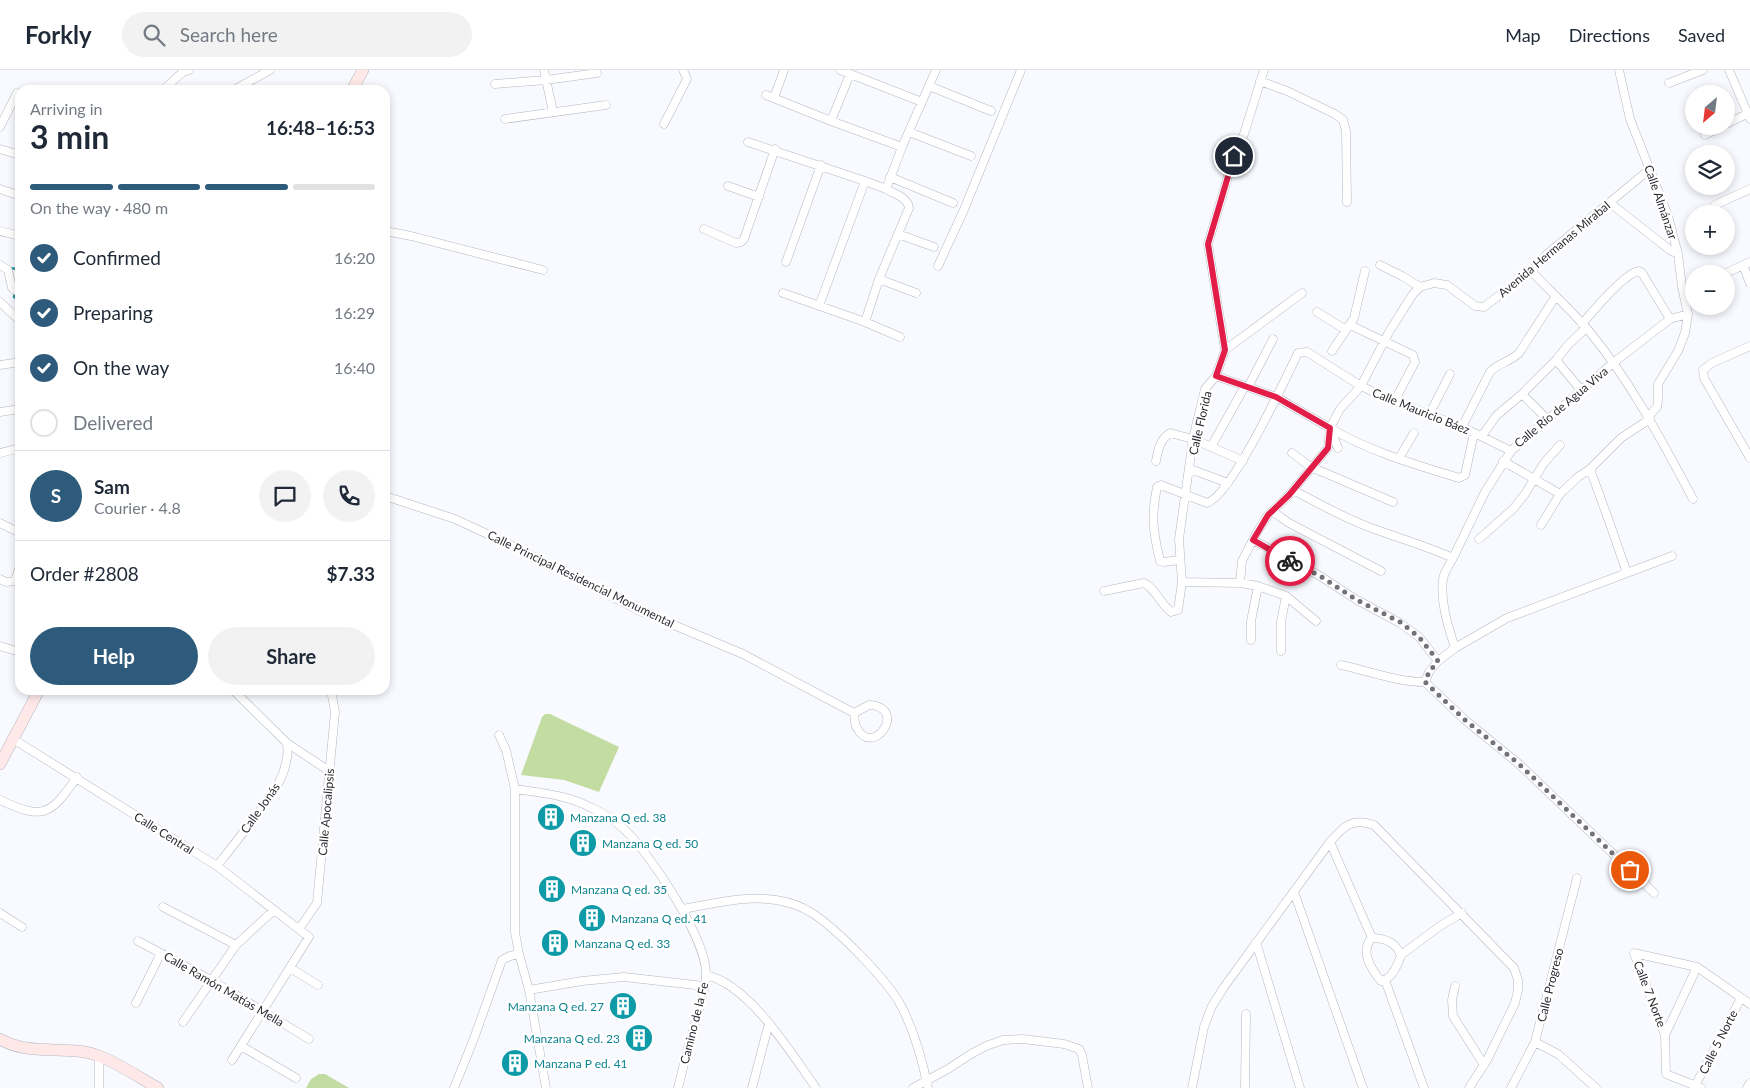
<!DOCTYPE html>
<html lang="en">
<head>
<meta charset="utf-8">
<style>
	body { margin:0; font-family:Lato,sans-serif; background:#f2f2f3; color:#1f2937; height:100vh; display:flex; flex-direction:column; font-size:19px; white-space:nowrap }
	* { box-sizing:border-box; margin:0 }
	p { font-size:16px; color:#747a83 }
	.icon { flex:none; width:28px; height:28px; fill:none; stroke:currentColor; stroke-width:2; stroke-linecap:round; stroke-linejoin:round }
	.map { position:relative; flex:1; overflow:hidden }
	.side { position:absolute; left:15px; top:15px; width:375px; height:610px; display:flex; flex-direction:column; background:#fff; border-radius:15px; box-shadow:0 2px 8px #0003 }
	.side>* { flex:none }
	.needle { width:32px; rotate:208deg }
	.controls { position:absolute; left:1685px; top:15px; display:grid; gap:10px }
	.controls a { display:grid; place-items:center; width:50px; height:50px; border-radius:50%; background:#fff; box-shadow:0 2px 8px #0003; font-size:25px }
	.pin { position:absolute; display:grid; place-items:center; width:42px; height:42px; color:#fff; margin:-21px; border:2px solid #fff; border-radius:50%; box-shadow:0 1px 5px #0007 }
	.courier { position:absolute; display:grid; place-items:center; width:50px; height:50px; margin:-25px; border:4px solid #e11d48; border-radius:50%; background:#fff; color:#222; box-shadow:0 1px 6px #0007 }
	.headline em { font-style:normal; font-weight:700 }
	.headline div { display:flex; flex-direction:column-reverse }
	.headline { display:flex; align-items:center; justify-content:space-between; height:85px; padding:0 15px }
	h1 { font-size:32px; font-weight:700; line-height:38px }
	.bar { display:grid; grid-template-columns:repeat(4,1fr); gap:8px 5px; align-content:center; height:60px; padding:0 15px }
	.bar i { height:6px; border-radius:4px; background:#e0e1e3 }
	.bar .active { background:#2e5b7b }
	.bar p { grid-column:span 4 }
	.line { display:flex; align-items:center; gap:12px; padding:0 15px; border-top:1px solid #e0e1e3 }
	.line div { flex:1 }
	.round { display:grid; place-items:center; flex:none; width:52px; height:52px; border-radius:26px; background:#f2f2f3 }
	ol { padding:0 15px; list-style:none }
	li { display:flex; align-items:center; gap:15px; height:55px }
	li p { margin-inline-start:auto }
	li .icon { padding:5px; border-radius:50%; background:#2e5b7b; color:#fff; stroke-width:4 }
	li:last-child { color:#747a83 }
	li i { width:28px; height:28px; border:2px solid #e0e1e3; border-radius:50% }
	.cta { display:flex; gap:10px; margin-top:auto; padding:10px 15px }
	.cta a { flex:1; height:58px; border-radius:30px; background:#2e5b7b; color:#fff; font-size:20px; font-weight:700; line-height:58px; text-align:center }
	.cta a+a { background:#f2f2f3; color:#1f2937 }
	header { display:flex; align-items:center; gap:30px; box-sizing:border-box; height:70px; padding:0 25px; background:#fff; border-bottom:1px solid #e0e1e3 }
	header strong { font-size:24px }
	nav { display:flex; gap:28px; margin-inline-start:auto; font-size:18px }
	.search { width:350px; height:45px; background:#f2f2f3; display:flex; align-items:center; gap:12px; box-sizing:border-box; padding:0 18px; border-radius:28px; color:#747a83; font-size:19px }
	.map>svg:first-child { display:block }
	.green { fill:#c3dca1 }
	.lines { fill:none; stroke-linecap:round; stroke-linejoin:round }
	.stream { stroke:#29949f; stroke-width:2.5 }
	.street-casing { stroke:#b4b7c2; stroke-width:9 }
	.secondary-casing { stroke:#b4b7c2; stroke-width:12 }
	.street { stroke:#fff; stroke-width:8 }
	.secondary { stroke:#fee9e8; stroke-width:11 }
	.done { stroke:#727378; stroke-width:5; stroke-dasharray:0 9 }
	.route { stroke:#e11d48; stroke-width:6 }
	.labels { text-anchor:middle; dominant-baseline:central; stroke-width:5; stroke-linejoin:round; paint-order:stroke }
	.street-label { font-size:12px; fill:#2a2b30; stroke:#fff }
	.culture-label { font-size:12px; fill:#0d838f; stroke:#fff; text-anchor:start }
</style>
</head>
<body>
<header>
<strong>Forkly</strong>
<div class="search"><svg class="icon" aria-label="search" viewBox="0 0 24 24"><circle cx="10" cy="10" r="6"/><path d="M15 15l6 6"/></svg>Search here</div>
<nav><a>Map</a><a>Directions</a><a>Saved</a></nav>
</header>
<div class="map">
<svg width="1750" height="1018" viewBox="0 0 1750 1018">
	<rect width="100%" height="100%" fill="#f9faff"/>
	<!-- green -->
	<path class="green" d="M 545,644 L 550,644 L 619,677 L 599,722 L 564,710 L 521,705 L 542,647 Z
		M 319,1004 L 325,1004 L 349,1018 L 306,1018 L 311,1009 Z"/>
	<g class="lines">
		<!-- stream -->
		<path class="stream" d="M 8,198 L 19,199 L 16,218
			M 15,223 L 14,227 L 20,231"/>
		<defs>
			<path id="street" d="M 544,0 L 553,42
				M 840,0 L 922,32
				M 1619,0 L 1630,49 L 1668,146 L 1678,184 L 1682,217 L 1688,244 L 1685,263 L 1678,281 L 1658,314 L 1658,330 L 1657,337 L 1649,346
				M 1729,0 L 1750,49
				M 1260,11 L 1287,21 L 1335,44 L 1343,50 L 1346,61 L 1347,132
				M 1669,13 L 1703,0
				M 495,14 L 546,10 L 597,3
				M 929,16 L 991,41
				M 163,20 L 183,2 L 189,0
				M 234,20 L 270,0
				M 766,25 L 831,51 L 902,77
				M 774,28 L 784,0
				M 505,49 L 606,35
				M 831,51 L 850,4
				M 664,54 L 687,9 L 683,0
				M 1726,54 L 1747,44
				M 0,57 L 17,23
				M 909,62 L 971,86
				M 1705,65 L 1722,56
				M 748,72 L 865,111 L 819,236
				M 0,79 L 20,85
				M 890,107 L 953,133
				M 865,111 L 886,119
				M 728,116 L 759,127
				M 0,119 L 20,126
				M 1610,133 L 1670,180 L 1678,184
				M 1715,135 L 1750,119
				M 704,159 L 736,173 L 741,172 L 744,169 L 775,79
				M 0,161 L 20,166
				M 385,161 L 411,166 L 543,200
				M 898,164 L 934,177
				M 786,192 L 821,95
				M 0,195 L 8,200 L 12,218 L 20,223
				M 1380,195 L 1402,206 L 1420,217
				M 1743,195 L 1750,213
				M 938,196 L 963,142 L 1021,0
				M 1531,201 C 1550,221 1571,240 1589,261 C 1631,312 1662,371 1693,429
				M 1724,204 L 1750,192
				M 879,209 L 916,223
				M 783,223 L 865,252 L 879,209 L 909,138 C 908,127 894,124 886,119 L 902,77 L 936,0
				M 0,232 L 20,251
				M 1317,242 L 1346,260
				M 865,252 L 900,267
				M 1582,254 C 1592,242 1625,203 1639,201 L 1642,203 L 1670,249
				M 1350,255 L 1413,285 L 1415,292 L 1394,332
				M 1750,276 L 1712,293 L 1703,300 L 1704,308 L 1750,388
				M 1225,280 L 1302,223
				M 1332,281 L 1354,248 L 1365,201
				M 1556,290 L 1581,320
				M 0,295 L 20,292
				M 1216,306 L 1276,327 L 1330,358 L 1338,378
				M 1248,317 L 1273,269
				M 1522,324 L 1547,349
				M 0,342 L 20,339
				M 1429,345 L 1450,304
				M 1462,357 L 1490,302 C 1498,293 1510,292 1519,283 L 1556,226
				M 1330,358 C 1368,381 1417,395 1459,408 L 1465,405 L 1474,363
				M 1482,366 L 1496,346 L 1522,324 L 1556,290 L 1568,275 L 1586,258
				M 1211,377 L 1245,316
				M 0,383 L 20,378
				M 1292,383 L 1311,397 L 1393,432
				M 1399,388 L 1414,363
				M 1156,391 C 1158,379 1160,370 1170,363 L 1193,369 L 1243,391
				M 1503,391 L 1560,424 L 1578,407 L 1590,399 L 1621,368 L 1650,349
				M 1190,399 L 1228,413
				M 1590,399 L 1610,454 L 1627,503
				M 385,426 L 455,449 L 515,477 L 638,540 L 743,584 L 854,643
				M 1272,441 L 1289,453 L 1381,501
				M 0,453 L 20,463
				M 1541,455 L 1560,424
				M 1479,469 L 1513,439 L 1525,424 L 1544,393 L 1560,375
				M 1253,470 L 1320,506 L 1357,530 L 1400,553 L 1419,567 L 1438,591 L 1455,578 C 1448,556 1440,532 1443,509 C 1444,502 1450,494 1453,488 C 1424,475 1395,467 1366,456 C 1341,446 1317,433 1293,420
				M 1453,488 L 1485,422 L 1511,381 L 1613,293 L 1670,249 L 1688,244
				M 1180,490 L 1164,492 L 1160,491 C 1153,462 1151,446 1157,417 L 1161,415 L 1207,433 C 1231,426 1285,310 1298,283 L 1307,282 L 1361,316 L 1391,330 L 1462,357 L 1511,381
				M 20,496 L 15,510 L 20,515
				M 0,509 L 6,512 L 15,511
				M 1182,512 L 1240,513 L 1258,516 L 1251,551 L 1251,570
				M 1240,513 L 1242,491 L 1257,462 L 1268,445 L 1289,425 L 1328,378 L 1330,358 L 1340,339 L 1361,316 L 1389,262 L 1413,224 L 1420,217 L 1434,213 L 1447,215 L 1475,236 L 1484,237 L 1531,201 L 1546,185 L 1650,99
				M 1258,516 L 1286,526 L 1281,552 L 1281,581
				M 1104,521 L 1144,513 C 1154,517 1160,533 1171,542 L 1178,540 L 1182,512 L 1179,469 L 1193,369 L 1205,319 L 1216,306 L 1225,280 L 1208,174 L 1234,86 L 1244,64 L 1264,0
				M 1286,526 L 1316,551
				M 0,576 L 20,582
				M 1455,578 L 1507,548 L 1672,486
				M 1341,595 C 1369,601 1397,612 1425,612 L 1429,602 L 1438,591
				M 1425,612 L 1465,650 L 1519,694 L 1654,823
				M 233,620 L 287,673 L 329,701
				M 869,635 C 909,637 873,689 857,658 C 854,654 855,648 854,643 Z
				M 499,665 L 506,680 L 515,719 L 515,862 L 519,884 L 529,920 L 546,1018
				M 13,669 L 217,796 L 309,867 L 232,990
				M 515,719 C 542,723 568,725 592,738 C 603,743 615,751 624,759 C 650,783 709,872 706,907 C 704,929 695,952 689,974 C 685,988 682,1003 678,1018
				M 0,730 C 43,750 50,746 77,707
				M 1330,772 L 1372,868
				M 217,796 C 228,782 240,767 251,752 C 269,729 291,704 287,673
				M 1294,822 L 1363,1018
				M 163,837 L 236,875
				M 682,839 C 712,834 746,825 776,830 C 789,832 801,836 812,843 C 838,860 883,906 899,932 C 914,959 922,988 928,1018
				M 0,843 L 22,857
				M 299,859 L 317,833 L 335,642 L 331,620
				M 1372,868 C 1385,868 1397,873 1401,886 C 1397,896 1392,909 1381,911 C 1372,900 1359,881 1372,868 Z
				M 138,871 L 211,910 L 309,969
				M 1256,872 L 1300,1018
				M 1634,883 L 1697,897 L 1750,934
				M 1634,883 L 1665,965
				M 1401,885 L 1440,856 L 1462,843
				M 1697,897 L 1665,965 L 1666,1004 L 1701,1018
				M 290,898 L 318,915
				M 706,905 C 750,915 791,983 816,1018
				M 1385,910 L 1424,1018
				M 1455,916 L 1452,930 L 1453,946 L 1484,995
				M 529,920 L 582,911 L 624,907 L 704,916
				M 136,933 L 161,883
				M 183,952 L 236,875 L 274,840
				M 1535,972 L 1558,984 L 1596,1018
				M 241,976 L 296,1008
				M 1695,1016 L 1741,928
				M 99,1018 L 99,986
				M 454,1018 L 473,971 L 502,890 L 510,886 L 519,884
				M 752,1018 L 769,953
				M 913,1018 L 948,999 L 971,984 L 986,976 L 1003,970 L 1023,969 L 1064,974 L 1079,979 L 1082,985 L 1088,1018
				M 1192,1018 L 1204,957 L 1212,936 L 1224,917 L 1330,772 C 1344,756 1352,747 1374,755 L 1514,898 L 1518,910 L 1518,920 L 1515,933 L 1487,990 L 1469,1018
				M 1245,1018 L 1246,944
				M 1511,1018 L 1535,972 L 1577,808
				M 1747,1018 L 1750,1013"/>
			<path id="secondary" d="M 352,20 L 363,0
				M 0,694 L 39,620
				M 0,969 C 30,987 68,974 99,986 C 118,993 140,1008 158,1018"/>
		</defs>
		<!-- street casing -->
		<use href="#street" class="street-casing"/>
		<!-- secondary casing -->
		<use href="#secondary" class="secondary-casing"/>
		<!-- street -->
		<use href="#street" class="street"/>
		<!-- secondary -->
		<use href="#secondary" class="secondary"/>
	</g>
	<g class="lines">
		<!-- done -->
		<path class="done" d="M 1290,491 L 1320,506 L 1357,530 L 1400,552 L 1419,567 L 1438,591 L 1429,602 L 1425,612 L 1465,650 L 1519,694 L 1630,800"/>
		<!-- route -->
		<path class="route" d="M 1234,86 L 1208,174 L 1225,280 L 1216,306 L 1276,327 L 1330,358 L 1328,378 L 1289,425 L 1268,445 L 1253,470 L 1290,491"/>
	</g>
	<!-- icons -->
	<defs>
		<symbol id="building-disc" viewBox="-11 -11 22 22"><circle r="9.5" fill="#0f9aa8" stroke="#fff"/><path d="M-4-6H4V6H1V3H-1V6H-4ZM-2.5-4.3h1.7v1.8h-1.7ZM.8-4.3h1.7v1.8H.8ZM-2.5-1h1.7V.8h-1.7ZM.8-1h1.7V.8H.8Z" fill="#fff"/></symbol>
	</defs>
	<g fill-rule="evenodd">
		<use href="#building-disc" x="535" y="731" width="32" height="32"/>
		<use href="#building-disc" x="567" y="757" width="32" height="32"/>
		<use href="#building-disc" x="536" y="803" width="32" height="32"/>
		<use href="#building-disc" x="576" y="832" width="32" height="32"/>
		<use href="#building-disc" x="539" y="857" width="32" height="32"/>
		<use href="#building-disc" x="607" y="920" width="32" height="32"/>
		<use href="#building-disc" x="623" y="952" width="32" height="32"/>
		<use href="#building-disc" x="499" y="977" width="32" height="32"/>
	</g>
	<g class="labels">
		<!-- street labels -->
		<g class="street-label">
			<text transform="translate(1661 132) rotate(71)">Calle Almánzar</text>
			<text transform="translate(1554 179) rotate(-40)">Avenida Hermanas Mirabal</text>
			<text transform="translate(1561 337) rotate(-40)">Calle Río de Agua Viva</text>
			<text transform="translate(1421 341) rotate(22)">Calle Mauricio Báez</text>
			<text transform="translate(1200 353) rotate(-77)">Calle Florida</text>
			<text transform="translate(581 509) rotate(26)">Calle Principal Residencial Monumental</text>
			<text transform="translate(260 738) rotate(-55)">Calle Jonás</text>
			<text transform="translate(326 742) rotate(-85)">Calle Apocalipsis</text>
			<text transform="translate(164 763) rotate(32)">Calle Central</text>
			<text transform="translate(1550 915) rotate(-76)">Calle Progreso</text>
			<text transform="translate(224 919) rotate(30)">Calle Ramón Matías Mella</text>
			<text transform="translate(1650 924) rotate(69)">Calle 7 Norte</text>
			<text transform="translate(694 953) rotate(-76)">Camino de la Fe</text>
			<text transform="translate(1718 972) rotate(-63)">Calle 5 Norte</text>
		</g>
		<!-- culture labels -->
		<g class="culture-label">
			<text x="570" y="747">Manzana Q ed. 38</text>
			<text x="602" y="773">Manzana Q ed. 50</text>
			<text x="571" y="819">Manzana Q ed. 35</text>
			<text x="611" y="848">Manzana Q ed. 41</text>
			<text x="574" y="873">Manzana Q ed. 33</text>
			<text x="604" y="936" text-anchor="end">Manzana Q ed. 27</text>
			<text x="620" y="968" text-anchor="end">Manzana Q ed. 23</text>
			<text x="534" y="993">Manzana P ed. 41</text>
		</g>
	</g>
</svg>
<div class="controls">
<a><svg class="needle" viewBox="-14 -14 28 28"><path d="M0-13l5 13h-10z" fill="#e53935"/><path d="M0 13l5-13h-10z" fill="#747a83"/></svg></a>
<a><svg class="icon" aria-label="layers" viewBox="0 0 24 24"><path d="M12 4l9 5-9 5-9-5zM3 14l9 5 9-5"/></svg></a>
<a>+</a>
<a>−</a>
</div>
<div class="pin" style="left:1630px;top:800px;background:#ea580c"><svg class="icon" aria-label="bag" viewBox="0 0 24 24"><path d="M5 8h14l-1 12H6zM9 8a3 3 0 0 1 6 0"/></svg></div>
<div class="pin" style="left:1234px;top:86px;background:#1f2937"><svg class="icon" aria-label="home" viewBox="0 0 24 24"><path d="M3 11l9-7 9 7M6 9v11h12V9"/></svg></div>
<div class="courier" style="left:1290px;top:491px"><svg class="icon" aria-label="bike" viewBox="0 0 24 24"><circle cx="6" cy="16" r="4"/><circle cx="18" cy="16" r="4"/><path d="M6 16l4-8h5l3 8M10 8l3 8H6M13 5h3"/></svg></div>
<section class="side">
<div class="headline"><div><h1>3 min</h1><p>Arriving in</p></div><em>16:48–16:53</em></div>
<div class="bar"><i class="active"></i><i class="active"></i><i class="active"></i><i></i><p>On the way · 480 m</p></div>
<ol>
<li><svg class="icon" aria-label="check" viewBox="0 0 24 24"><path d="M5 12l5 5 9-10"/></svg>Confirmed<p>16:20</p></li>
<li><svg class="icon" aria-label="check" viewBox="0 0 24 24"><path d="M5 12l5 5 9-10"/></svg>Preparing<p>16:29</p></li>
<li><svg class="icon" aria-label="check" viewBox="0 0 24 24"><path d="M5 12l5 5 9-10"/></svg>On the way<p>16:40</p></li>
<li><i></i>Delivered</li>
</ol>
<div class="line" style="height:90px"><b class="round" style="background:#2e5b7b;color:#fff">S</b><div><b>Sam</b><p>Courier · 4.8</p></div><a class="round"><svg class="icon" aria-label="chat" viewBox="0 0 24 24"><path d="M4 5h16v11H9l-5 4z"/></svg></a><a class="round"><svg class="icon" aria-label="phone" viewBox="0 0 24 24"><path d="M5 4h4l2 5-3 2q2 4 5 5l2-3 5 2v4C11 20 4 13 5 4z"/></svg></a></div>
<div class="line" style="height:65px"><div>Order #2808</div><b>$7.33</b></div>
<div class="cta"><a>Help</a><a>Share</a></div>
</section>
</div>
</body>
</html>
